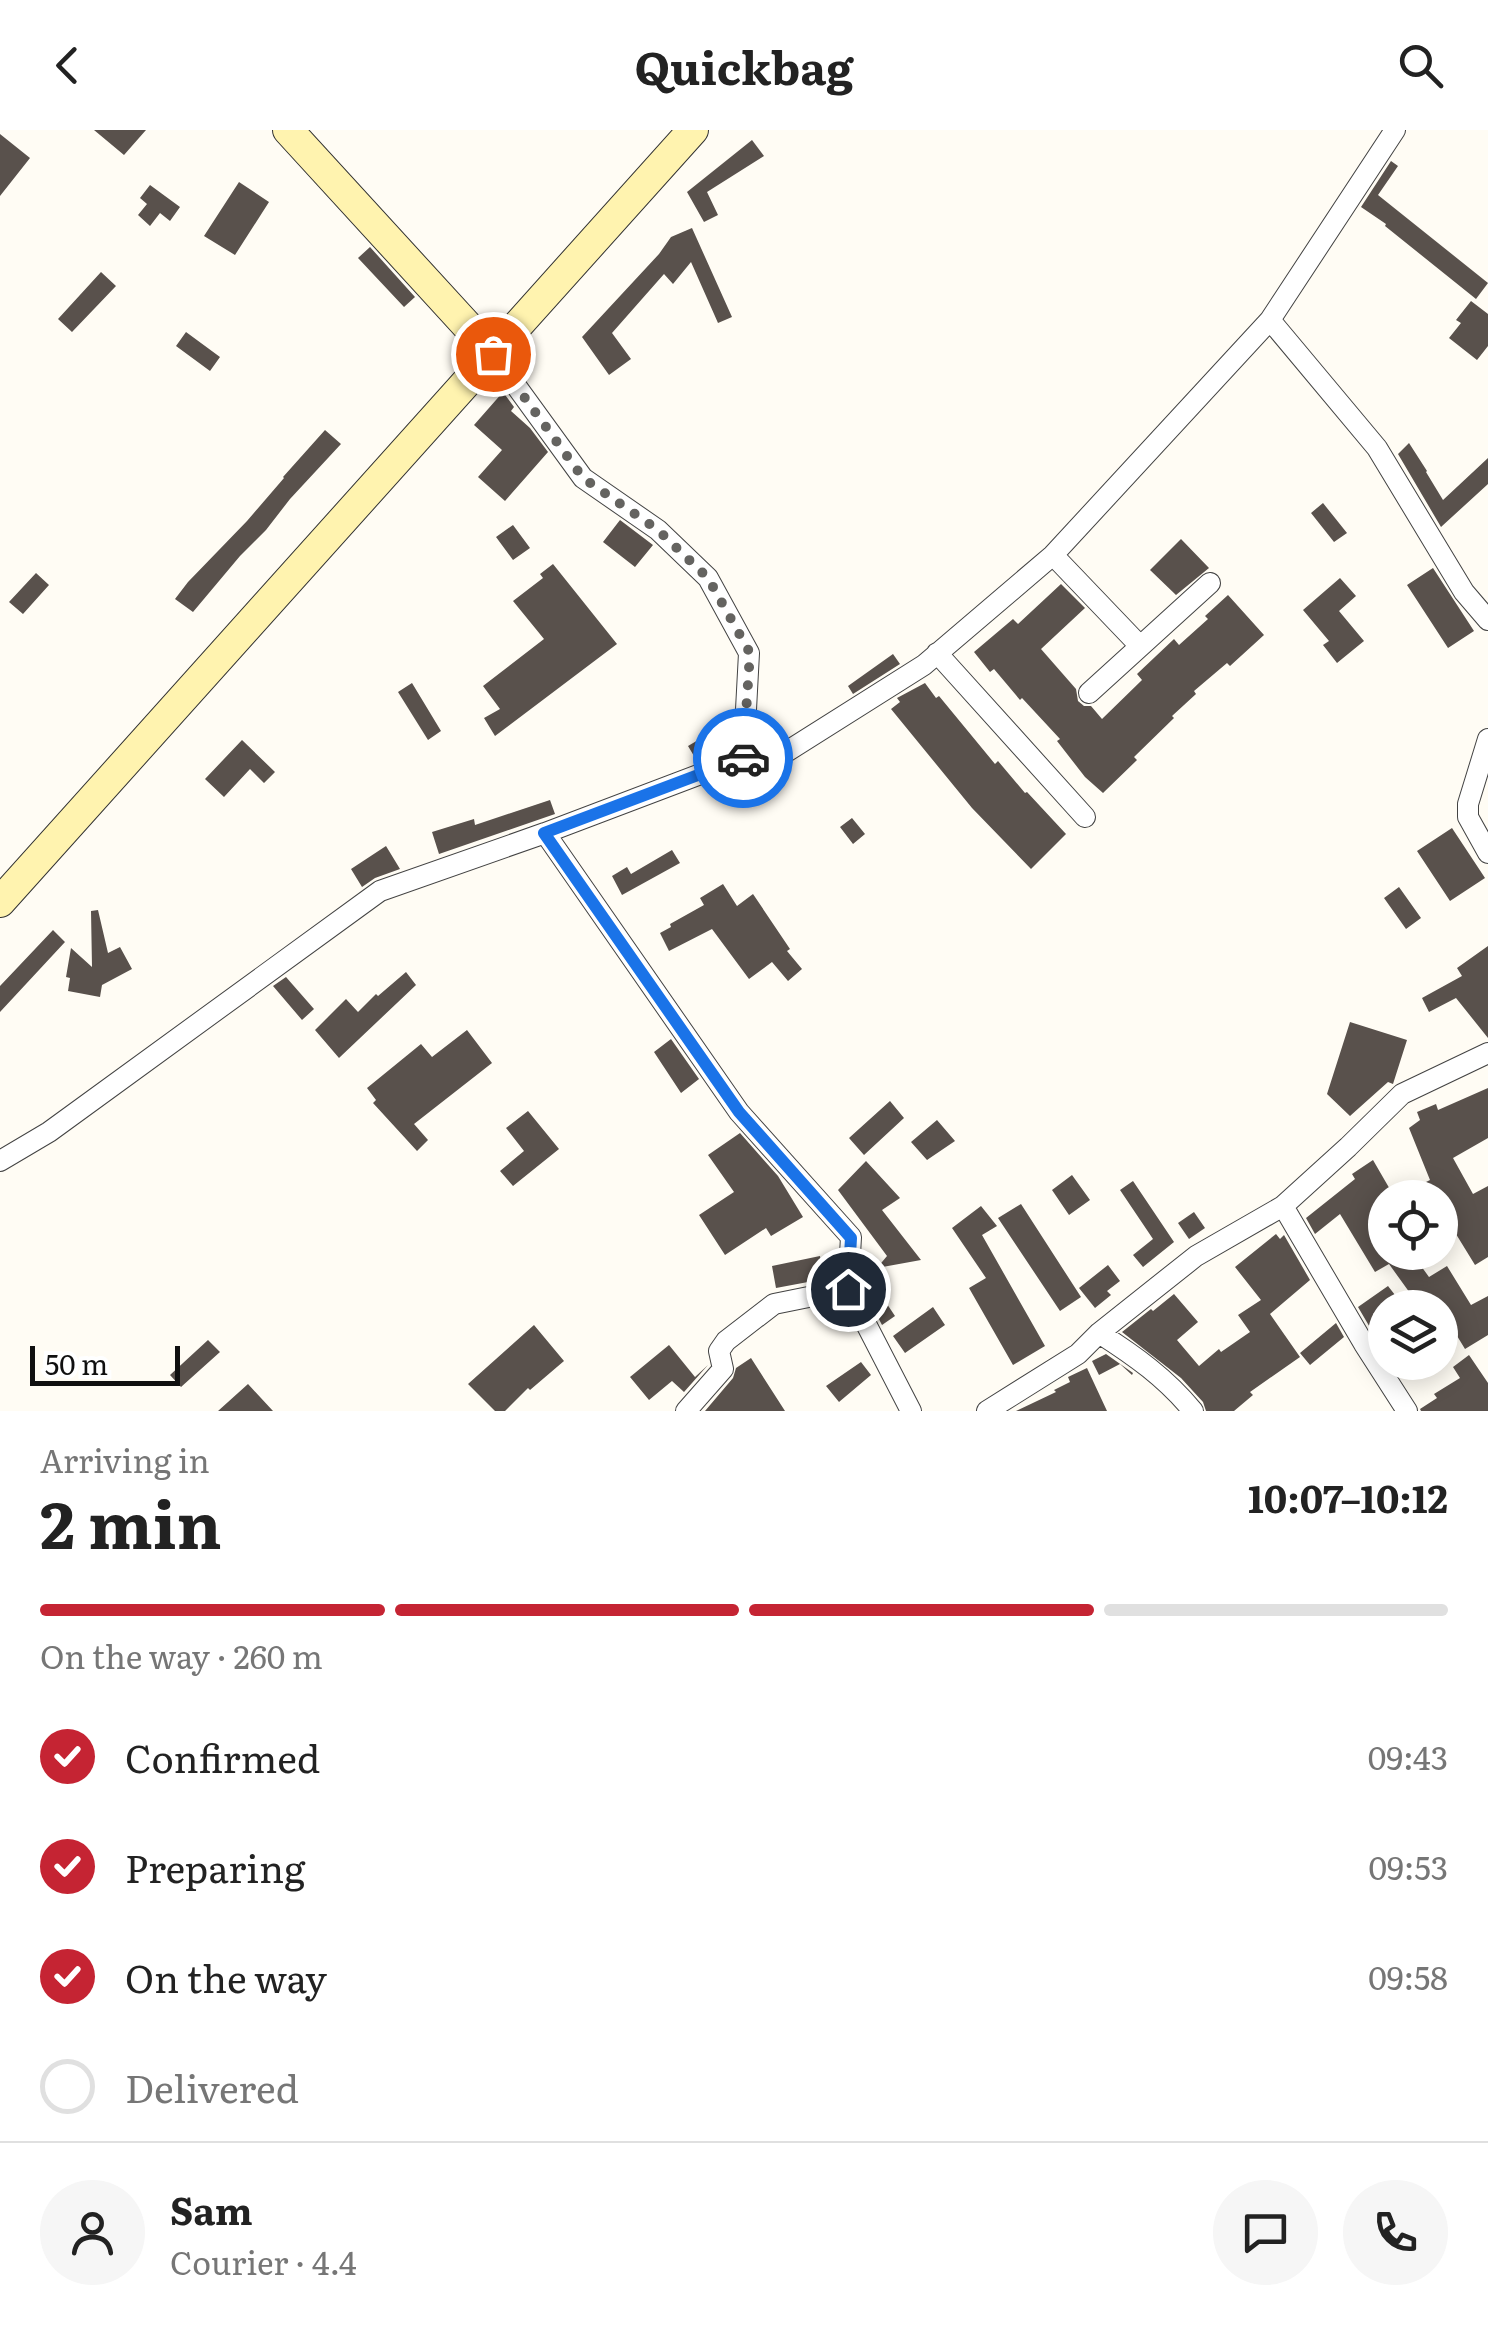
<!DOCTYPE html>
<html lang="en">
<head>
<meta charset="utf-8">
<style>
	body { margin:0; font-family:Literata,serif; background:#f6f6f6; color:#222; height:100vh; display:flex; flex-direction:column; font-size:38px; white-space:nowrap }
	* { box-sizing:border-box; margin:0 }
	p { font-size:32px; color:#767676 }
	.icon { flex:none; width:55px; height:55px; fill:none; stroke:currentColor; stroke-width:2; stroke-linecap:round; stroke-linejoin:round }
	.map { position:relative; height:1281px; overflow:hidden }
	.side { display:flex; flex-direction:column; background:#fff; flex:1 }
	.side>* { flex:none }
	.tools { position:absolute; left:1368px; top:1050px; display:grid; gap:20px }
	.tools a { display:grid; place-items:center; width:90px; height:90px; border-radius:50%; background:#fff; box-shadow:0 5px 25px #0003; font-size:50px }
	.scale { position:absolute; left:30px; bottom:25px; width:150px; box-sizing:border-box; padding-left:10px; border:5px solid #101010; border-top:0; font-size:28px; line-height:35px; white-space:nowrap; color:#101010; -webkit-text-stroke:8px #fff; paint-order:stroke }
	.pin { position:absolute; display:grid; place-items:center; width:85px; height:85px; color:#fff; margin:-42px; border:5px solid #fff; border-radius:50%; box-shadow:0 2px 10px #0007 }
	.courier { position:absolute; display:grid; place-items:center; width:100px; height:100px; margin:-50px; border:8px solid #1a73e8; border-radius:50%; background:#fff; color:#222; box-shadow:0 2px 12px #0007 }
	.summary em { font-style:normal; font-weight:700 }
	.summary div { display:flex; flex-direction:column-reverse }
	.summary { display:flex; align-items:center; justify-content:space-between; height:170px; padding:0 40px }
	h1 { font-size:65px; font-weight:700; line-height:75px }
	.bar { display:grid; grid-template-columns:repeat(4,1fr); gap:15px 10px; align-content:center; height:120px; padding:0 40px }
	.bar i { height:12px; border-radius:8px; background:#e0e0e0 }
	.bar .active { background:#c52433 }
	.bar p { grid-column:span 4 }
	.line { display:flex; align-items:center; gap:25px; padding:0 40px; border-top:2px solid #e0e0e0 }
	.line div { flex:1 }
	.round { display:grid; place-items:center; flex:none; width:105px; height:105px; border-radius:52px; background:#f6f6f6 }
	ol { padding:0 40px; list-style:none }
	li { display:flex; align-items:center; gap:30px; height:110px }
	li p { margin-inline-start:auto }
	li .icon { padding:10px; border-radius:50%; background:#c52433; color:#fff; stroke-width:4 }
	li:last-child { color:#767676 }
	li i { width:55px; height:55px; border:5px solid #e0e0e0; border-radius:50% }
	header { display:flex; justify-content:space-between; align-items:center; height:130px; padding:0 40px; background:#fff; font-size:45px; font-weight:700 }
	.map>svg:first-child { display:block }
	.building { fill:#59514c }
	.lines { fill:none; stroke-linecap:round; stroke-linejoin:round }
	.street-casing { stroke:#434343; stroke-width:22 }
	.secondary-casing { stroke:#323232; stroke-width:32 }
	.street { stroke:#fff; stroke-width:20 }
	.secondary { stroke:#fff3af; stroke-width:30 }
	.done { stroke:#646360; stroke-width:10; stroke-dasharray:0 18 }
	.route { stroke:#1a73e8; stroke-width:12 }
</style>
</head>
<body>
<header><svg class="icon" aria-label="back" viewBox="0 0 24 24"><path d="M15 5l-7 7 7 7"/></svg>Quickbag<svg class="icon" aria-label="search" viewBox="0 0 24 24"><circle cx="10" cy="10" r="6"/><path d="M15 15l6 6"/></svg></header>
<div class="map">
<svg width="1488" height="1281" viewBox="0 0 1488 1281">
	<rect width="100%" height="100%" fill="#fffcf4"/>
	<!-- building -->
	<path class="building" d="M 94,0 L 146,0 L 124,25 Z
		M 0,4 L 30,28 L 0,66 Z
		M 752,10 L 764,26 L 707,62 L 718,85 L 704,92 L 687,62 Z
		M 1391,31 L 1398,36 L 1378,65 L 1488,153 L 1476,169 L 1385,96 L 1386,94 L 1361,77 Z
		M 239,52 L 269,72 L 235,125 L 204,106 Z
		M 150,55 L 180,77 L 170,91 L 160,83 L 150,96 L 138,85 L 147,74 L 140,68 Z
		M 692,98 L 732,187 L 718,193 L 691,132 L 673,154 L 664,144 L 612,203 L 631,229 L 609,245 L 582,207 L 659,124 L 671,107 Z
		M 370,117 L 415,167 L 404,177 L 358,128 Z
		M 101,142 L 116,156 L 72,202 L 58,189 Z
		M 1471,171 L 1488,184 L 1488,216 L 1477,230 L 1449,208 L 1461,193 L 1456,190 Z
		M 186,202 L 220,227 L 210,241 L 176,216 Z
		M 503,262 L 514,277 L 511,281 L 530,298 L 548,322 L 505,371 L 478,347 L 502,320 L 474,295 Z
		M 325,300 L 341,314 L 290,369 L 266,400 L 240,426 L 193,482 L 175,469 L 188,452 L 247,391 L 284,348 L 283,347 Z
		M 1409,313 L 1427,341 L 1426,342 L 1443,370 L 1488,328 L 1488,354 L 1441,397 L 1398,324 Z
		M 1323,373 L 1347,403 L 1334,412 L 1311,383 Z
		M 620,390 L 653,415 L 635,437 L 603,412 Z
		M 513,395 L 530,418 L 513,430 L 496,407 Z
		M 1181,409 L 1209,438 L 1176,465 L 1150,440 Z
		M 553,434 L 617,514 L 495,606 L 484,588 L 500,579 L 483,556 L 544,509 L 513,471 L 543,448 L 540,444 Z
		M 1433,438 L 1474,501 L 1448,518 L 1407,455 Z
		M 36,443 L 49,455 L 23,484 L 9,472 Z
		M 1340,448 L 1356,466 L 1339,481 L 1364,511 L 1337,533 L 1323,515 L 1329,511 L 1303,480 Z
		M 1061,454 L 1085,478 L 1041,519 L 1076,559 L 1078,571 L 1084,576 L 1091,576 L 1102,589 L 1142,550 L 1137,544 L 1174,509 L 1179,515 L 1208,489 L 1205,486 L 1228,465 L 1264,505 L 1230,536 L 1227,533 L 1194,561 L 1196,564 L 1172,586 L 1174,588 L 1134,627 L 1137,630 L 1103,663 L 1085,647 L 1057,611 L 1060,609 L 1022,568 L 1020,570 L 994,539 L 990,542 L 974,522 L 1013,489 L 1018,494 Z
		M 893,524 L 900,534 L 853,564 L 848,556 Z
		M 412,553 L 441,601 L 428,610 L 398,562 Z
		M 925,553 L 936,568 L 939,566 L 995,634 L 998,631 L 1025,663 L 1027,662 L 1066,704 L 1031,739 L 972,678 L 891,579 L 900,572 L 897,568 Z
		M 705,606 L 714,621 L 697,631 L 688,616 Z
		M 242,610 L 275,642 L 264,653 L 250,639 L 224,667 L 205,649 Z
		M 550,670 L 555,684 L 439,724 L 432,702 L 474,689 L 475,695 Z
		M 852,688 L 865,704 L 853,714 L 840,697 Z
		M 1452,698 L 1485,748 L 1450,771 L 1417,721 Z
		M 386,716 L 400,739 L 375,748 L 362,757 L 351,739 Z
		M 672,720 L 680,733 L 622,765 L 612,746 L 627,737 L 631,744 Z
		M 723,754 L 737,776 L 753,764 L 790,819 L 787,821 L 802,839 L 788,851 L 772,832 L 749,849 L 712,799 L 669,821 L 660,803 L 671,797 L 670,794 L 704,775 L 700,768 Z
		M 1399,757 L 1421,788 L 1406,799 L 1384,768 Z
		M 98,780 L 108,823 L 120,817 L 132,839 L 102,855 L 100,867 L 68,861 L 70,848 L 66,847 L 71,818 L 92,837 L 91,781 Z
		M 53,800 L 65,812 L 0,882 L 0,856 Z
		M 1488,816 L 1488,908 L 1456,868 L 1429,882 L 1422,868 L 1462,846 L 1457,838 Z
		M 406,842 L 416,855 L 339,928 L 315,900 L 346,869 L 358,882 L 376,864 L 378,866 Z
		M 286,847 L 314,879 L 302,890 L 273,856 Z
		M 1350,892 L 1407,910 L 1393,954 L 1388,952 L 1350,986 L 1327,964 Z
		M 467,900 L 492,933 L 414,994 L 428,1010 L 417,1021 L 373,973 L 376,970 L 367,958 L 421,914 L 432,927 Z
		M 671,909 L 699,949 L 681,963 L 654,922 Z
		M 1488,958 L 1488,1008 L 1453,1028 L 1473,1064 L 1488,1056 L 1488,1127 L 1475,1135 L 1440,1078 L 1440,1068 L 1406,1068 L 1428,1056 L 1426,1052 L 1430,1050 L 1409,998 L 1420,990 L 1417,982 L 1436,974 L 1438,980 Z
		M 890,971 L 904,988 L 864,1025 L 849,1008 Z
		M 528,981 L 559,1019 L 513,1056 L 500,1041 L 524,1021 L 506,998 Z
		M 937,990 L 955,1011 L 927,1030 L 911,1012 Z
		M 740,1003 L 778,1046 L 803,1087 L 771,1106 L 766,1098 L 725,1125 L 699,1085 L 734,1062 L 708,1025 Z
		M 1373,1030 L 1395,1068 L 1385,1068 L 1385,1122 L 1411,1122 L 1429,1147 L 1447,1136 L 1471,1175 L 1488,1166 L 1488,1205 L 1465,1219 L 1434,1168 L 1420,1177 L 1389,1134 L 1375,1142 L 1340,1084 L 1315,1104 L 1306,1088 L 1355,1049 L 1352,1044 Z
		M 866,1031 L 900,1068 L 882,1080 L 921,1130 L 877,1138 L 887,1126 L 838,1060 Z
		M 1072,1045 L 1090,1070 L 1069,1085 L 1052,1060 Z
		M 1133,1051 L 1174,1112 L 1143,1137 L 1133,1125 L 1153,1109 L 1120,1060 Z
		M 1021,1074 L 1081,1167 L 1060,1181 L 998,1088 Z
		M 981,1076 L 997,1096 L 982,1105 L 1045,1216 L 1013,1235 L 969,1158 L 986,1148 L 952,1098 Z
		M 1194,1082 L 1205,1098 L 1189,1109 L 1178,1093 Z
		M 1276,1104 L 1280,1109 L 1284,1105 L 1310,1150 L 1270,1184 L 1300,1227 L 1250,1262 L 1253,1265 L 1234,1281 L 1206,1281 L 1203,1272 L 1181,1248 L 1122,1202 L 1151,1179 L 1153,1181 L 1174,1164 L 1198,1192 L 1177,1210 L 1199,1236 L 1219,1219 L 1221,1222 L 1250,1202 L 1238,1185 L 1261,1170 L 1235,1137 Z
		M 820,1126 L 824,1149 L 776,1158 L 772,1136 Z
		M 1108,1135 L 1120,1151 L 1107,1161 L 1111,1165 L 1095,1178 L 1079,1158 Z
		M 1388,1156 L 1395,1165 L 1373,1184 L 1375,1187 L 1385,1181 L 1385,1200 L 1375,1206 L 1358,1177 Z
		M 877,1159 L 895,1186 L 882,1195 L 867,1166 Z
		M 933,1177 L 945,1195 L 905,1223 L 893,1206 Z
		M 1336,1193 L 1344,1207 L 1310,1235 L 1300,1223 Z
		M 534,1195 L 564,1231 L 530,1260 L 528,1258 L 505,1281 L 495,1281 L 468,1254 Z
		M 208,1210 L 220,1222 L 181,1257 L 170,1245 Z
		M 669,1215 L 695,1247 L 708,1235 L 684,1262 L 672,1251 L 649,1270 L 630,1247 Z
		M 1106,1224 L 1133,1243 L 1132,1245 L 1120,1234 L 1099,1245 L 1092,1231 Z
		M 1469,1225 L 1488,1253 L 1488,1281 L 1421,1281 L 1420,1279 L 1437,1268 L 1434,1264 L 1460,1248 L 1453,1237 Z
		M 751,1228 L 785,1281 L 705,1281 L 733,1248 L 736,1238 Z
		M 861,1232 L 871,1245 L 839,1272 L 826,1256 Z
		M 1087,1238 L 1107,1281 L 1016,1281 L 1056,1262 L 1054,1260 L 1070,1252 L 1068,1247 Z
		M 248,1254 L 273,1281 L 218,1281 Z"/>
	<g class="lines">
		<defs>
			<path id="street" d="M 1270,190 L 1377,318 L 1464,462 L 1488,490
				M 493,224 L 583,348 L 658,400 L 708,448 L 749,523 L 743,636
				M 1053,425 L 1140,516
				M 937,523 L 1085,687
				M 1089,563 L 1210,453
				M 1488,609 L 1468,674 L 1468,687 L 1488,723
				M 545,703 L 739,982 L 851,1107 L 848,1159 L 911,1281
				M 0,1031 L 49,1002 L 380,761 L 545,703 L 714,639 L 743,636 L 756,641 L 924,535 L 1053,425 L 1270,190 L 1395,0
				M 1283,1076 L 1364,1214 L 1407,1281
				M 1099,1203 C 1135,1226 1166,1248 1193,1281
				M 686,1281 L 723,1239 L 719,1221 L 726,1211 L 774,1174 L 848,1159
				M 987,1281 L 1078,1224 L 1099,1203 L 1196,1126 L 1283,1076 L 1348,1017 L 1402,964 L 1488,923"/>
			<path id="secondary" d="M 288,0 L 493,224
				M 0,772 L 693,0"/>
		</defs>
		<!-- street casing -->
		<use href="#street" class="street-casing"/>
		<!-- secondary casing -->
		<use href="#secondary" class="secondary-casing"/>
		<!-- street -->
		<use href="#street" class="street"/>
		<!-- secondary -->
		<use href="#secondary" class="secondary"/>
	</g>
	<g class="lines">
		<!-- done -->
		<path class="done" d="M 493,224 L 583,348 L 658,400 L 708,448 L 750,523 L 743,628"/>
		<!-- route -->
		<path class="route" d="M 743,628 L 743,636 L 714,639 L 544,703 L 739,982 L 851,1108 L 848,1159"/>
	</g>
</svg>
<div class="tools">
<a><svg class="icon" aria-label="locate" viewBox="0 0 24 24"><circle cx="12" cy="12" r="6"/><path d="M12 2v4M12 18v4M2 12h4M18 12h4"/></svg></a>
<a><svg class="icon" aria-label="layers" viewBox="0 0 24 24"><path d="M12 4l9 5-9 5-9-5zM3 14l9 5 9-5"/></svg></a>
</div>
<div class="scale">50 m</div>
<div class="pin" style="left:493px;top:224px;background:#ea580c"><svg class="icon" aria-label="bag" viewBox="0 0 24 24"><path d="M5 8h14l-1 12H6zM9 8a3 3 0 0 1 6 0"/></svg></div>
<div class="pin" style="left:848px;top:1159px;background:#1f2937"><svg class="icon" aria-label="home" viewBox="0 0 24 24"><path d="M3 11l9-7 9 7M6 9v11h12V9"/></svg></div>
<div class="courier" style="left:743px;top:628px"><svg class="icon" aria-label="car" viewBox="0 0 24 24"><path d="M5 17H2v-5l4-1 3-4h7l3 4 3 1v5h-3M9 17h6M6 11h13"/><circle cx="7" cy="17" r="2"/><circle cx="17" cy="17" r="2"/></svg></div>
</div>
<section class="side">
<div class="summary"><div><h1>2 min</h1><p>Arriving in</p></div><em>10:07–10:12</em></div>
<div class="bar"><i class="active"></i><i class="active"></i><i class="active"></i><i></i><p>On the way · 260 m</p></div>
<ol>
<li><svg class="icon" aria-label="check" viewBox="0 0 24 24"><path d="M5 12l5 5 9-10"/></svg>Confirmed<p>09:43</p></li>
<li><svg class="icon" aria-label="check" viewBox="0 0 24 24"><path d="M5 12l5 5 9-10"/></svg>Preparing<p>09:53</p></li>
<li><svg class="icon" aria-label="check" viewBox="0 0 24 24"><path d="M5 12l5 5 9-10"/></svg>On the way<p>09:58</p></li>
<li><i></i>Delivered</li>
</ol>
<div class="line" style="height:180px"><a class="round"><svg class="icon" aria-label="person" viewBox="0 0 24 24"><circle cx="12" cy="8" r="4"/><path d="M4 21q1-7 8-7t8 7"/></svg></a><div><b>Sam</b><p>Courier · 4.4</p></div><a class="round"><svg class="icon" aria-label="chat" viewBox="0 0 24 24"><path d="M4 5h16v11H9l-5 4z"/></svg></a><a class="round"><svg class="icon" aria-label="phone" viewBox="0 0 24 24"><path d="M5 4h4l2 5-3 2q2 4 5 5l2-3 5 2v4C11 20 4 13 5 4z"/></svg></a></div>
</section>
</body>
</html>
